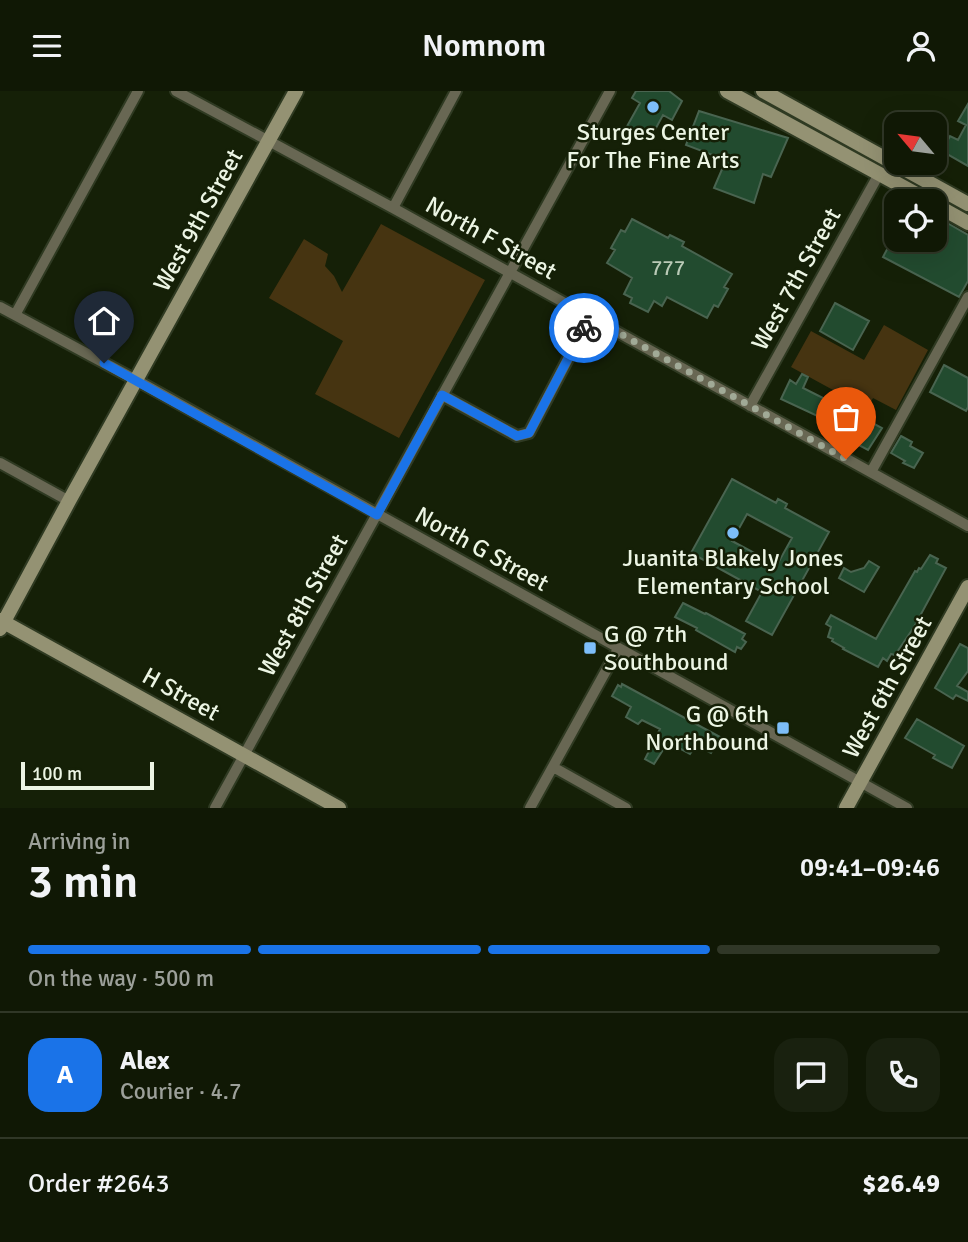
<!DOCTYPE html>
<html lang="en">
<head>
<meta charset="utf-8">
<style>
	body { margin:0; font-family:Signika,sans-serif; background:#19210f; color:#f1f3f6; height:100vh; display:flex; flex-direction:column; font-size:26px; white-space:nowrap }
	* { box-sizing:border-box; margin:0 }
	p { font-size:23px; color:#9ca09a }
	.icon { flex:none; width:38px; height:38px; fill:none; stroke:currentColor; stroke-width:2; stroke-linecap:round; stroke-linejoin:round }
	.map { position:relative; height:717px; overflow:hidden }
	.details { display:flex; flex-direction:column; background:#101805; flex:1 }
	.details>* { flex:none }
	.needle { width:46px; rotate:299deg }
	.tools { position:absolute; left:884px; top:21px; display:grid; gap:14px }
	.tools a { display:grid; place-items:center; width:63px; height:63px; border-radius:14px; background:#101805; box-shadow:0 7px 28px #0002,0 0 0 2px #303727; font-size:35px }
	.scale { position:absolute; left:21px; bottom:18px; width:133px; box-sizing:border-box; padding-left:7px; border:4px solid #ecf5e4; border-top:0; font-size:19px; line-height:24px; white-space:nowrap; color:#ecf5e4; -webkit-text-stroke:5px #152007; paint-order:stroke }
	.pin { position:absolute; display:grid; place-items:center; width:60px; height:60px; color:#fff; margin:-72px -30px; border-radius:50% 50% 50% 0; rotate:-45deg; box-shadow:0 0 7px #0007 }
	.pin .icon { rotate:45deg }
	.courier { position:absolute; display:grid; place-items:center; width:70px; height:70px; margin:-35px; border:5px solid #1a73e8; border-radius:50%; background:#fff; color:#222; box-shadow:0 2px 9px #0007 }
	.summary em { font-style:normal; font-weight:600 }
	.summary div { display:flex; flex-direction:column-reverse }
	.summary { display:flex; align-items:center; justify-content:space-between; height:119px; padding:0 28px }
	h1 { font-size:46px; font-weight:600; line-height:52px }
	.bar { display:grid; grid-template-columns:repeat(4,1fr); gap:10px 7px; align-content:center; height:84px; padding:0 28px }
	.bar i { height:9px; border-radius:5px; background:#303727 }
	.bar .active { background:#1a73e8 }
	.bar p { grid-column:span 4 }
	.line { display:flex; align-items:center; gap:18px; padding:0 28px; border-top:2px solid #303727 }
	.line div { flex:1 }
	.round { display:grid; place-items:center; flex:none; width:74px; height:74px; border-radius:21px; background:#19210f }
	header { display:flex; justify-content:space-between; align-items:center; height:91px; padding:0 28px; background:#101805; font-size:32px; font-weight:600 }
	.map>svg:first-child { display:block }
	.green { fill:#463411 }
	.building { fill:#224b2f; stroke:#496450; stroke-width:2; fill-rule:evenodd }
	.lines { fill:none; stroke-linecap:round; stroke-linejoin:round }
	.street-casing { stroke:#2f3a22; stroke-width:14 }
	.secondary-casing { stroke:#2f3a22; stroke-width:18 }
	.street { stroke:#686753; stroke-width:10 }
	.secondary { stroke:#949273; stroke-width:14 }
	.done { stroke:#a1aa97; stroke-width:7; stroke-dasharray:0 12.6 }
	.route { stroke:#1a73e8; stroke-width:9 }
	.poi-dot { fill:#7dbef9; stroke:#152007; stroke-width:2.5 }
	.labels { text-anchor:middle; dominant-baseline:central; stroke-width:5; stroke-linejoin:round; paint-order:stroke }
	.number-label { font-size:21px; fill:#bacab7 }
	.poi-label { font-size:24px; fill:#ecf5e4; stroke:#152007 }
	.street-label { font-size:24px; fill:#ecf5e4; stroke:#152007 }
</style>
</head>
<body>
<header><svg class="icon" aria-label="menu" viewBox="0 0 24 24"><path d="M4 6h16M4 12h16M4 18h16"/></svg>Nomnom<svg class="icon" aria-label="person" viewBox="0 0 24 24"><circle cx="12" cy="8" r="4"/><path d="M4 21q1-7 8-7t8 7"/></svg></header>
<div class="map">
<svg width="968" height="717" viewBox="0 0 968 717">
	<rect width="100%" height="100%" fill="#152007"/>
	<!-- green -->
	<path class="green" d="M 381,133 L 485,189 L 399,347 L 315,303 L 343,250 L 269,207 L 304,148 L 328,163 L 325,175 L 334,185 L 342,201 Z
		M 884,234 L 928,259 L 896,319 L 873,307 L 847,353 L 825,340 L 844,305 L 791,276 L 811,240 L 864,269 Z"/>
	<!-- building -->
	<path class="building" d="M 636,0 L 669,0 L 682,10 L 672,29 L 663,24 L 649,50 L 626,37 L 640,12 L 632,7 Z
		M 968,13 L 968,75 L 942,60 L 950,45 L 958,49 L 966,34 L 958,30 Z
		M 699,20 L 788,47 L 771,86 L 763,83 L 754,112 L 714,97 L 726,69 L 686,54 Z
		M 632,128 L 668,147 L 670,144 L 684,151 L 682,155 L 732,183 L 724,196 L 728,198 L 718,216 L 714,214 L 707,227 L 667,206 L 662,215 L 654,210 L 648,221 L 630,212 L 632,207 L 624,203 L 632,187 L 607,172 L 615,159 L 611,157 L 621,139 L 625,141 Z
		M 942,129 L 968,144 L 968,190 L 959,206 L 883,166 L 892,149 L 934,149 L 934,142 Z
		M 835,212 L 869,230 L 853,259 L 820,240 Z
		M 944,274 L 968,287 L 968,316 L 966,320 L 930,301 Z
		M 802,283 L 808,286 L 803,297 L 835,313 L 826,329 L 781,308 L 790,289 L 796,293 Z
		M 867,329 L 882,337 L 868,359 L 855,352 L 861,342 L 859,341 L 863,333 L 865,334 Z
		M 901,345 L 912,351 L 910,355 L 923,362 L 914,377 L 903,372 L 905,370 L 891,362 Z
		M 732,388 L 776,412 L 778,408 L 787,413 L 785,417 L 829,441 L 772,544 L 746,530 L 762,501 L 691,462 ZM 747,423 L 792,447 L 777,474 L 732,450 Z
		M 930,464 L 938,468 L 936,472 L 946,477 L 914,536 L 895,564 L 891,563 L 887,570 L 883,567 L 878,576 L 843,558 L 844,557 L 832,550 L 833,548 L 828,546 L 831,536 L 826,533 L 831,524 L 876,548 L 915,480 L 917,481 L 919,477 L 921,478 Z
		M 869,470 L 879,476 L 864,501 L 839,487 L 844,477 L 851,481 L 864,477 Z
		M 683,512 L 705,523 L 706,522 L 745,543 L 742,548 L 746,551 L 741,558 L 737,556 L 735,561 L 696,539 L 697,537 L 675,526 Z
		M 960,553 L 968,557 L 968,580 L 957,595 L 968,601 L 968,610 L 956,604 L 953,608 L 935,597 Z
		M 622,593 L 720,646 L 711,662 L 696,654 L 690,663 L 668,651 L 654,673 L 645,668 L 660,638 L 642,629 L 638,633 L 626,626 L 631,616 L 612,605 L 618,594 L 621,596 Z
		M 917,628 L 964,655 L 952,677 L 933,667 L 935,664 L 905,647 Z"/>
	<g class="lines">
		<defs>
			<path id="street" d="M 176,0 L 393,117 L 968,435
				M 393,117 L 456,0
				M 0,216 L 136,289 L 907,717
				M 15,224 L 138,0
				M 442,304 L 517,345 L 529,342 L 590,226
				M 750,315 L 879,83
				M 0,372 L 69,410
				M 871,381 L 968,206
				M 553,676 L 626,717
				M 215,717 L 610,0
				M 530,717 L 618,558"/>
			<path id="secondary" d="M 727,0 L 929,110
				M 763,0 L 968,113
				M 934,113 L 968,132
				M 0,529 L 339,717
				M 0,538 L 69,410 L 296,0
				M 846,717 L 968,496"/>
		</defs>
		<!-- street casing -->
		<use href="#street" class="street-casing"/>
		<!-- secondary casing -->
		<use href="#secondary" class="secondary-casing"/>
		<!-- street -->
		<use href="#street" class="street"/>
		<!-- secondary -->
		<use href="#secondary" class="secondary"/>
	</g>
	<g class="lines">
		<!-- done -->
		<path class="done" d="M 584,237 L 590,226 L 846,368"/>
		<!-- route -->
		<path class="route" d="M 104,272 L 377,424 L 442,304 L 517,345 L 529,342 L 584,237"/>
	</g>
	<!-- markers -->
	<g class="poi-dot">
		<circle cx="653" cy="16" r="7"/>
		<circle cx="733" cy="442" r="7"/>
		<rect x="583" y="550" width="14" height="14" rx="3.5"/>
		<rect x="776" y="630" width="14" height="14" rx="3.5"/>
	</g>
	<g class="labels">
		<!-- number labels -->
		<g class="number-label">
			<text x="668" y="177">777</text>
		</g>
		<!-- poi labels -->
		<g class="poi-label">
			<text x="653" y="41">Sturges Center<tspan x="653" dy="28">For The Fine Arts</tspan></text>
			<text x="733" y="467">Juanita Blakely Jones<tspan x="733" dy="28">Elementary School</tspan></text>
			<text x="604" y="543" text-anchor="start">G @ 7th<tspan x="604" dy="28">Southbound</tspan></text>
			<text x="769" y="623" text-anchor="end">G @ 6th<tspan x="769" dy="28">Northbound</tspan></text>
		</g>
		<!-- street labels -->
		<g class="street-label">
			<text transform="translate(198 129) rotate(-61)">West 9th Street</text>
			<text transform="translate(491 147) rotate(29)">North F Street</text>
			<text transform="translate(796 188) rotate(-61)">West 7th Street</text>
			<text transform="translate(482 458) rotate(29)">North G Street</text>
			<text transform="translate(303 514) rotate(-61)">West 8th Street</text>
			<text transform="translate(887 596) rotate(-61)">West 6th Street</text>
			<text transform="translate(181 603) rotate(29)">H Street</text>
		</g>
	</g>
</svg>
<div class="tools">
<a><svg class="needle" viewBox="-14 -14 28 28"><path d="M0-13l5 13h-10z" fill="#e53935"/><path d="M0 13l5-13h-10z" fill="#9ca09a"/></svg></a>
<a><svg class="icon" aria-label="locate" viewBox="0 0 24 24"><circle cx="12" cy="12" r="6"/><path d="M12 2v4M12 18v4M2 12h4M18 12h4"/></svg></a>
</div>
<div class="scale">100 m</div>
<div class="pin" style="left:846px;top:368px;background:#ea580c"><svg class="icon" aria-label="bag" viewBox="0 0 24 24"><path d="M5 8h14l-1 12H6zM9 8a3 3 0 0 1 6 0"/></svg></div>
<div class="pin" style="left:104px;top:272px;background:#1f2937"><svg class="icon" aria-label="home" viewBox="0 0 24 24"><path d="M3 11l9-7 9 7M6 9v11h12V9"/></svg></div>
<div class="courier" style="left:584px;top:237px"><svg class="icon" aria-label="bike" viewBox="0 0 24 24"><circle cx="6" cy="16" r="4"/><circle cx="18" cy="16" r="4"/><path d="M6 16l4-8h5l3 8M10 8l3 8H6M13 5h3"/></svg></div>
</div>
<section class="details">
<div class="summary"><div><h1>3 min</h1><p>Arriving in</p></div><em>09:41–09:46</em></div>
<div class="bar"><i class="active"></i><i class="active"></i><i class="active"></i><i></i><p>On the way · 500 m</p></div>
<div class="line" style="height:126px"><b class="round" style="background:#1a73e8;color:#fff">A</b><div><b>Alex</b><p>Courier · 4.7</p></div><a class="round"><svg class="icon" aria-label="chat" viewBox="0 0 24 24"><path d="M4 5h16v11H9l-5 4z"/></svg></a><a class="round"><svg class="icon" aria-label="phone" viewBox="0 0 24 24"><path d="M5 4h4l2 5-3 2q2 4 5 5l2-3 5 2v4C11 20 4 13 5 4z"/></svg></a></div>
<div class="line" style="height:91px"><div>Order #2643</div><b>$26.49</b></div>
</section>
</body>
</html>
